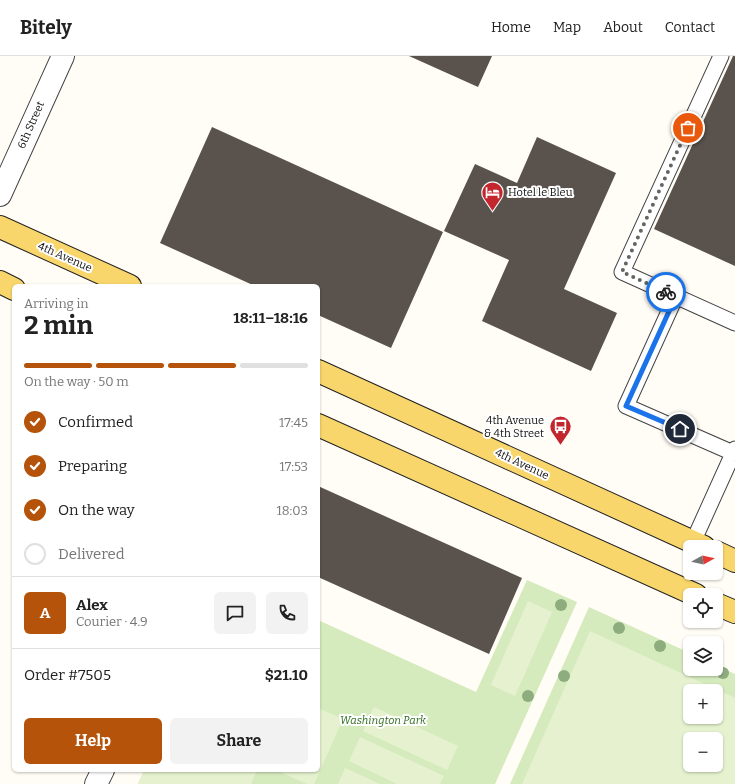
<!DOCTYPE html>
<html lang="en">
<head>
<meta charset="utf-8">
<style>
	body { margin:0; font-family:Bitter,serif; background:#f2f2f2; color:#222; height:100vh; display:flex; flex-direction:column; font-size:15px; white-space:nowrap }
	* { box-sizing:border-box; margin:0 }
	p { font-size:13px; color:#767676 }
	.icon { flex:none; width:22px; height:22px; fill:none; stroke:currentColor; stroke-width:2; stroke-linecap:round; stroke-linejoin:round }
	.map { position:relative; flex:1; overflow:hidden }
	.side { position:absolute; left:12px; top:228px; width:308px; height:488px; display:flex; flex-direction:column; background:#fff; border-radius:6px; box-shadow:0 1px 3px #0004 }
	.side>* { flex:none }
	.needle { width:26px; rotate:82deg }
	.fabs { position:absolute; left:683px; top:484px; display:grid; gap:8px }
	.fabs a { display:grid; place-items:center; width:40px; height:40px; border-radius:6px; background:#fff; box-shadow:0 1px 3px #0004; font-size:20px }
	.pin { position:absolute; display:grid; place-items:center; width:34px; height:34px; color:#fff; margin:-17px; border:2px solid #fff; border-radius:50%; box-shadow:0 1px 4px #0007 }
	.courier { position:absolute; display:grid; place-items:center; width:40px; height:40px; margin:-20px; border:3px solid #1a73e8; border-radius:50%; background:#fff; color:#222; box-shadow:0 1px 5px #0007 }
	.headline em { font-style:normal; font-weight:700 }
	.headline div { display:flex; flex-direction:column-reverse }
	.headline { display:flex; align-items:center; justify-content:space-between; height:68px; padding:0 12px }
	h1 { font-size:26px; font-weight:700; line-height:30px }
	.bar { display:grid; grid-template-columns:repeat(4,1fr); gap:6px 4px; align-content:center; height:48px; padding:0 12px }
	.bar i { height:5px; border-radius:3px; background:#e0e0e0 }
	.bar .on { background:#b45309 }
	.bar p { grid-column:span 4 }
	.line { display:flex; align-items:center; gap:10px; padding:0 12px; border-top:1px solid #e0e0e0 }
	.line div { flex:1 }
	.round { display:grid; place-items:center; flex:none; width:42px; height:42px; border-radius:6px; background:#f2f2f2 }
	ol { padding:0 12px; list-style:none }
	li { display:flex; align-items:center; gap:12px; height:44px }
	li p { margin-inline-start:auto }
	li .icon { padding:4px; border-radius:50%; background:#b45309; color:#fff; stroke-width:4 }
	li:last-child { color:#767676 }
	li i { width:22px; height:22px; border:2px solid #e0e0e0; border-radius:50% }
	.action { display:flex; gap:8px; margin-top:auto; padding:8px 12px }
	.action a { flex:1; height:46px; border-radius:6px; background:#b45309; color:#fff; font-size:16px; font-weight:700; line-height:46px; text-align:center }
	.action a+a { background:#f2f2f2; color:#222 }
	header { display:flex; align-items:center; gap:24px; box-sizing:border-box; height:56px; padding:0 20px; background:#fff; border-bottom:1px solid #e0e0e0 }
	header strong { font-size:19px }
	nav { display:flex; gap:22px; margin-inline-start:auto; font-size:14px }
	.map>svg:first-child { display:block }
	.green { fill:#d5ebbd; fill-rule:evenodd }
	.pitch { fill:#e6f2cf; fill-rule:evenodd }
	.building { fill:#5a524d }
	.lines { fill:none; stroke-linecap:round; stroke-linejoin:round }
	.lane-casing { stroke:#444; stroke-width:17 }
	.street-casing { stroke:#444; stroke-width:24 }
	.primary-casing { stroke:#222; stroke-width:24 }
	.lane { stroke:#fff; stroke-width:15 }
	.street { stroke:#fff; stroke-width:22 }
	.primary { stroke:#f9d66b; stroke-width:22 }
	.tree { fill:#8dad7f }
	.done { stroke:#646461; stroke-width:4; stroke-dasharray:0 7.2 }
	.route { stroke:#1a73e8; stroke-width:5 }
	.labels { text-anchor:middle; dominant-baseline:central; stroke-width:4; stroke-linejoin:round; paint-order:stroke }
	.street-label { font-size:11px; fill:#111; stroke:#fff }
	.poi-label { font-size:11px; fill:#111; stroke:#fff; text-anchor:start }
	.park-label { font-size:11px; font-style:italic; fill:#2f6b1f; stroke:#fff }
</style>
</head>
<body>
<header>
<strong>Bitely</strong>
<nav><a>Home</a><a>Map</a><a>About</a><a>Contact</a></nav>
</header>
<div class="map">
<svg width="735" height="728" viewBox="0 0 735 728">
	<rect width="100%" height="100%" fill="#fffdf5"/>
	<!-- green -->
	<path class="green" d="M 527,524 L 577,546 L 495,728 L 138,728 L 144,714 L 318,714 L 318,564 L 476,636 Z
		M 589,551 L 690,597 L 690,613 L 716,613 L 716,609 L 735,618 L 735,728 L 510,728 ZM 690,635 L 716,635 L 716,661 L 690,661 ZM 690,683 L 716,683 L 716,709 L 690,709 Z"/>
	<!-- pitch -->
	<path class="pitch" d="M 528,545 L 552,556 L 515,640 L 491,629 Z
		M 590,575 L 735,642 L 735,728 L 522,728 ZM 690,635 L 716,635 L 716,661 L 690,661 ZM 690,683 L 716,683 L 716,709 L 690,709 Z
		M 374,651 L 458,690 L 447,714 L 363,675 Z
		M 318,652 L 343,663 L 314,728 L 307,728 L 276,714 L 318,714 Z
		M 360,681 L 444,720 L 440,728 L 397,728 L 349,705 Z
		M 345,712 L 380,728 L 338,728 Z
		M 144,714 L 257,714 L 251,728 L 138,728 Z"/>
	<!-- building -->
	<path class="building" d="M 409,0 L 492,0 L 478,31 Z
		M 733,0 L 735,0 L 735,210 L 654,173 Z
		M 212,71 L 443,176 L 391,292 L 318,259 L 318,230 L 255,230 L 160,187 Z
		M 537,81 L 616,117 L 564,233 L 617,257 L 591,315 L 482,265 L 509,204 L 444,175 L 475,108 L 517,127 Z
		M 318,430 L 522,522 L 489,598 L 318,521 Z"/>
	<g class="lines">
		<defs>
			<path id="lane" d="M 721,0 L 622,216 L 735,267
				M 676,240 L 626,350 L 733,397
				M 693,486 L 735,393"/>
			<path id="street" d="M 0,139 L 63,0
				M 96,728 L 103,714"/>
			<path id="primary" d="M 0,171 L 130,230
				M 0,226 L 14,233
				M 318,315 L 704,491
				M 318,369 L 696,539
				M 716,496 L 735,505
				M 716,548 L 735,556"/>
		</defs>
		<!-- lane casing -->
		<use href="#lane" class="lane-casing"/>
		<!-- street casing -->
		<use href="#street" class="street-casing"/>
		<!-- primary casing -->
		<use href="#primary" class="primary-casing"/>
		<!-- lane -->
		<use href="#lane" class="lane"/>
		<!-- street -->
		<use href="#street" class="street"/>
		<!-- primary -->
		<use href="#primary" class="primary"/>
	</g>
	<!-- trees -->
	<g class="tree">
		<circle cx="561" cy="549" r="6"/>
		<circle cx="619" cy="572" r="6"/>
		<circle cx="660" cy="590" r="6"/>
		<circle cx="723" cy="617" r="6"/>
		<circle cx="564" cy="620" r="6"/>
		<circle cx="528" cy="640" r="6"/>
	</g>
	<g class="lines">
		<!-- done -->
		<path class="done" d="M 666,236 L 622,216 L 688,72"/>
		<!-- route -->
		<path class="route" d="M 666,236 L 676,240 L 626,350 L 680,373"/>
	</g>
	<!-- icons -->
	<defs>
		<symbol id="hotel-pin" viewBox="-11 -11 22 30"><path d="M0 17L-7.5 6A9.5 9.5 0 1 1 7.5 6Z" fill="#c4262e" stroke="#fff"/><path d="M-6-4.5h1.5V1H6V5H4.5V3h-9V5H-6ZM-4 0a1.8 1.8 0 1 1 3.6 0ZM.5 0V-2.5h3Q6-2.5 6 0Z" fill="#fff"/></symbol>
		<symbol id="bus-pin" viewBox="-11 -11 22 30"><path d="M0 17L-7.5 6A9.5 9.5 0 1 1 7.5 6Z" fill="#c4262e" stroke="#fff"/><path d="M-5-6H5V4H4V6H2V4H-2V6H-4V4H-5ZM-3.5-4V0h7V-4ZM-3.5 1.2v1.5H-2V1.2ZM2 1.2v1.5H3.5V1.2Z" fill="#fff"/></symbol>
	</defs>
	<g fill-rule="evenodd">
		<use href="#hotel-pin" x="480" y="124" width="25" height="34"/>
		<use href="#bus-pin" x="548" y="358" width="25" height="34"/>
	</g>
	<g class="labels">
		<!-- street labels -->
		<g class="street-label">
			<text transform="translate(31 69) rotate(-66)">6th Street</text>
			<text transform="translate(65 201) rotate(24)">4th Avenue</text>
			<text transform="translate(522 408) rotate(25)">4th Avenue</text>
		</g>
		<!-- poi labels -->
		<g class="poi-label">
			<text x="508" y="136">Hotel le Bleu</text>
			<text x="544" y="364" text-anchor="end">4th Avenue<tspan x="544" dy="13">&amp; 4th Street</tspan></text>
		</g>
		<!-- park labels -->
		<g class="park-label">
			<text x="383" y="664">Washington Park</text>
		</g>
	</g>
</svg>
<div class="fabs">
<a><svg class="needle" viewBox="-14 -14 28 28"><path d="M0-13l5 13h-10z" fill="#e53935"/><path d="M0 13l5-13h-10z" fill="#767676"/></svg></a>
<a><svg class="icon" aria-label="locate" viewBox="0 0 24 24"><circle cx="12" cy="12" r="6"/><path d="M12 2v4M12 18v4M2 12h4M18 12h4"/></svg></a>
<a><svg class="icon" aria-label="layers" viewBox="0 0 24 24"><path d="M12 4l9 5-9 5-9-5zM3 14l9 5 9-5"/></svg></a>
<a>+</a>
<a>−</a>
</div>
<div class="pin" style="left:688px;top:72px;background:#ea580c"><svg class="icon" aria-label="bag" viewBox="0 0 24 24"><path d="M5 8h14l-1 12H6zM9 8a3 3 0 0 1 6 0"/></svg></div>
<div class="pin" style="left:680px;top:373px;background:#1f2937"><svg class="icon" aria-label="home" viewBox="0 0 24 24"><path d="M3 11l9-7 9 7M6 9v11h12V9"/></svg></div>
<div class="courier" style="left:666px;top:236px"><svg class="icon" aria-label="bike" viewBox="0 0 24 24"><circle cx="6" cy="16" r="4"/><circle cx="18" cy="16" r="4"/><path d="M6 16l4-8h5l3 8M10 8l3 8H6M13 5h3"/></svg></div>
<section class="side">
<div class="headline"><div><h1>2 min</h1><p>Arriving in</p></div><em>18:11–18:16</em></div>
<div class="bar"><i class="on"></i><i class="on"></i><i class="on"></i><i></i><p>On the way · 50 m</p></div>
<ol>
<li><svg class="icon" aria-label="check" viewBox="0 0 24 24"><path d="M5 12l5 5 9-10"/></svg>Confirmed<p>17:45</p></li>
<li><svg class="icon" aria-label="check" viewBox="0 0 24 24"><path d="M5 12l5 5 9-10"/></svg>Preparing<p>17:53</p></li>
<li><svg class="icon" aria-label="check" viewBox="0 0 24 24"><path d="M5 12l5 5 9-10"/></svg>On the way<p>18:03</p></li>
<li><i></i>Delivered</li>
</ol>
<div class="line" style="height:72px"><b class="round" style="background:#b45309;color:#fff">A</b><div><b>Alex</b><p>Courier · 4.9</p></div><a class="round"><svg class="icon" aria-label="chat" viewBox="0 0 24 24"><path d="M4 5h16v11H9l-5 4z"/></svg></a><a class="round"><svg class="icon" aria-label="phone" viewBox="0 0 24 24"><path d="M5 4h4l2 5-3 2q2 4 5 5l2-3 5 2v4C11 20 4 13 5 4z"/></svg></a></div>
<div class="line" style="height:52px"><div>Order #7505</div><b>$21.10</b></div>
<div class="action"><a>Help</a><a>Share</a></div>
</section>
</div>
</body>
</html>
